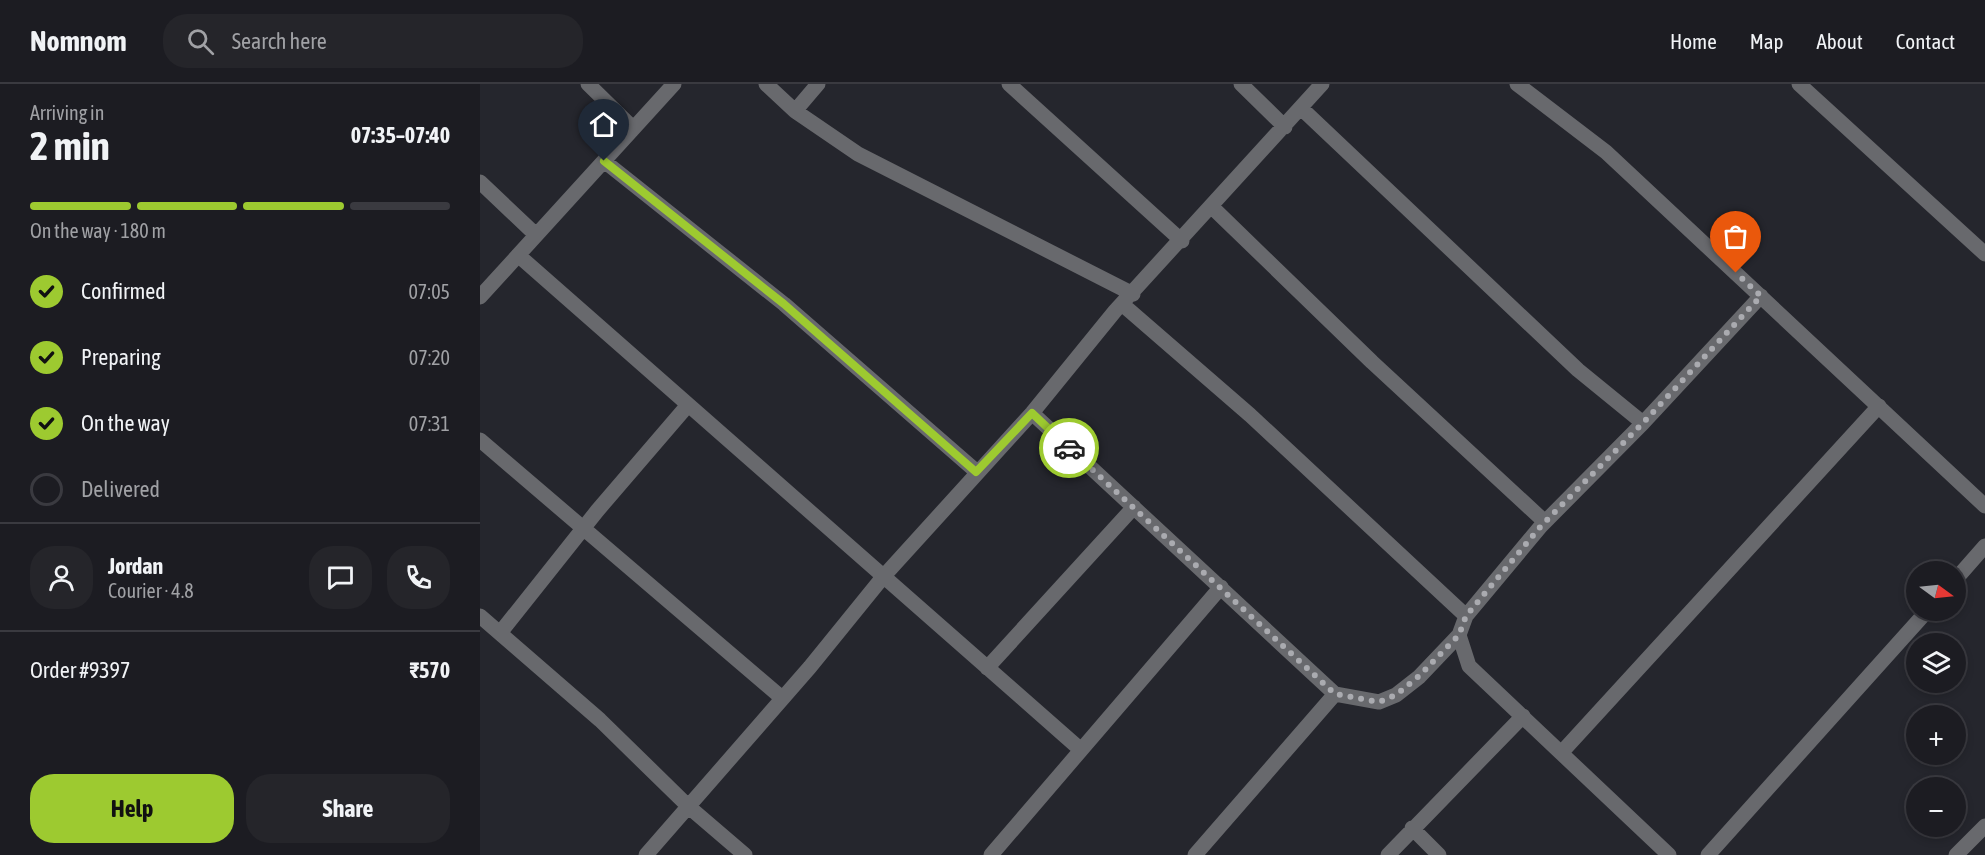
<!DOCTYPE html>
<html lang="en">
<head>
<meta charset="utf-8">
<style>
	body { margin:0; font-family:"Asap Condensed",sans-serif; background:#25252a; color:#f1f3f6; height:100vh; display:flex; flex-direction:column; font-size:22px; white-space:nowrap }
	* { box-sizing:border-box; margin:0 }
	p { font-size:20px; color:#a0a1a5 }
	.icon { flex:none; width:33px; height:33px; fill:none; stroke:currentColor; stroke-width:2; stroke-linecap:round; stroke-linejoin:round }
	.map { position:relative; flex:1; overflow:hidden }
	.panel { display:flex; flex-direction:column; background:#1c1c22; width:480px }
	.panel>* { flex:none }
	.needle { width:39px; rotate:105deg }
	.controls { position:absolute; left:1426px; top:477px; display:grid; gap:12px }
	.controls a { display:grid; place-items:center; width:60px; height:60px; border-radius:50%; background:#1c1c22; box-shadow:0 3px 9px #0003,0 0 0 2px #3a3a40; font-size:30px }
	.pin { position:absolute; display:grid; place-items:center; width:51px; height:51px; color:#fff; margin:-62px -26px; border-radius:50% 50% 50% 0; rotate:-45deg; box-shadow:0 0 6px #0007 }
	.pin .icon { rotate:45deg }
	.courier { position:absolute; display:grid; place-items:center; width:60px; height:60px; margin:-30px; border:4px solid #9dca30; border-radius:50%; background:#fff; color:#222; box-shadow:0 2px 8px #0007 }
	.head em { font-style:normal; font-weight:700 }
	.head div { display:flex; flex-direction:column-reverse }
	.head { display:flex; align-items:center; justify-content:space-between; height:102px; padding:0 30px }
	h1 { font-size:39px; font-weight:700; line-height:45px }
	.bar { display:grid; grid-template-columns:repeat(4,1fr); gap:9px 6px; align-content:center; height:72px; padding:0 30px }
	.bar i { height:8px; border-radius:4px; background:#3a3a40 }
	.bar .active { background:#9dca30 }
	.bar p { grid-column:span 4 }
	.line { display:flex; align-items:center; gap:15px; padding:0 30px; border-top:2px solid #3a3a40 }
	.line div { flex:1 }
	.round { display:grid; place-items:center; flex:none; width:63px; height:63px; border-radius:24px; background:#25252a }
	ol { padding:0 30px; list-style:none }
	li { display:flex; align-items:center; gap:18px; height:66px }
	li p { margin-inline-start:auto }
	li .icon { padding:6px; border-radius:50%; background:#9dca30; color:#111; stroke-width:4 }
	li:last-child { color:#a0a1a5 }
	li i { width:33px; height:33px; border:3px solid #3a3a40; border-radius:50% }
	.action { display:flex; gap:12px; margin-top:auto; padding:12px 30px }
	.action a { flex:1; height:69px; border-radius:24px; background:#9dca30; color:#111; font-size:24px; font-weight:700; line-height:69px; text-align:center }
	.action a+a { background:#25252a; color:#f1f3f6 }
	header { display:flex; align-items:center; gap:36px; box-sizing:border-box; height:84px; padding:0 30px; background:#1c1c22; border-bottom:2px solid #3a3a40 }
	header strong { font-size:28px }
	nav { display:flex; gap:33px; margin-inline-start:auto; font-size:21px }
	.search { width:420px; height:54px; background:#25252a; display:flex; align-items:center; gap:15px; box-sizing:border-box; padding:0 21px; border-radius:24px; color:#a0a1a5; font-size:22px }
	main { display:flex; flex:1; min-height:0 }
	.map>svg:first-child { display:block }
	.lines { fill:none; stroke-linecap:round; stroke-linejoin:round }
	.minor { stroke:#68696d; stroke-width:15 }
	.done { stroke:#aaabb0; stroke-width:6; stroke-dasharray:0 10.8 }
	.route { stroke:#9dca30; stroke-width:8 }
</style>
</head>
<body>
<header>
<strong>Nomnom</strong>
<div class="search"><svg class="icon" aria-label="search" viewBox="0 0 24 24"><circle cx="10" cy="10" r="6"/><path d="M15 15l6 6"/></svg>Search here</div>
<nav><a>Home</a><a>Map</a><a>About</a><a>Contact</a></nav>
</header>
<main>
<section class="panel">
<div class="head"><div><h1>2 min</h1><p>Arriving in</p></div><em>07:35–07:40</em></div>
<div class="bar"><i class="active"></i><i class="active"></i><i class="active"></i><i></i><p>On the way · 180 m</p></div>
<ol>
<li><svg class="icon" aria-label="check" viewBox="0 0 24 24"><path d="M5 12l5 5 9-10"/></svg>Confirmed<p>07:05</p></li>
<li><svg class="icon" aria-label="check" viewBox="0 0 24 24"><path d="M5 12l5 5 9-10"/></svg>Preparing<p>07:20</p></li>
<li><svg class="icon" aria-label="check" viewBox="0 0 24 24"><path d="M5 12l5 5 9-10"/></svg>On the way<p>07:31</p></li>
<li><i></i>Delivered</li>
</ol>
<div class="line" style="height:108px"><a class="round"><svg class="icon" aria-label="person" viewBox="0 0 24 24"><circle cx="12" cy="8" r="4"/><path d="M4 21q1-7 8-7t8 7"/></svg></a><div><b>Jordan</b><p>Courier · 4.8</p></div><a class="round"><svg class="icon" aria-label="chat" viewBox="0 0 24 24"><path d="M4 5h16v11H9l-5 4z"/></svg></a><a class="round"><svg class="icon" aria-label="phone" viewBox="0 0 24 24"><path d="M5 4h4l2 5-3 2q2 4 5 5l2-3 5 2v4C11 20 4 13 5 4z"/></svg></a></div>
<div class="line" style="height:78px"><div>Order #9397</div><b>₹570</b></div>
<div class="action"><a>Help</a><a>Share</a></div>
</section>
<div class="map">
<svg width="1505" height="771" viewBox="0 0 1505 771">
	<rect width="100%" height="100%" fill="#25262d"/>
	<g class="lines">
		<!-- minor -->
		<path class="minor" d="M 108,0 L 153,44
			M 286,0 L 315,27 L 378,70 L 653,210
			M 529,0 L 702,157
			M 761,0 L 805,43
			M 1037,0 L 1126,68 L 1505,422
			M 1319,0 L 1505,170
			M 821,24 L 1098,286 L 1163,339
			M 315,27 L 338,0
			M 124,77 L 304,220 L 497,388
			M 0,98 L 56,151
			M 732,123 L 892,278 L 1065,438
			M 38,171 L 601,666
			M 0,213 L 194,0
			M 642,220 L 770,331 L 986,532
			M 552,329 L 855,610 L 899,618 L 916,611 L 939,593 L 979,551 L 986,532 L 1061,442 L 1163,339 L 1281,212
			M 0,356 L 302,614
			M 1476,495 L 1505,462
			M 0,532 L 120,636 L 209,723 L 265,771
			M 20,549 L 117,427 L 208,321
			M 979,551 L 989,582 L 1189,771
			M 507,584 L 654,423
			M 1082,668 L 1399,322
			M 932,744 L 959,771
			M 166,771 L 330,583 L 403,493 L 552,329 L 635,227 L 842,0
			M 511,771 L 741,503
			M 715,771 L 855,610
			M 908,771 L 1043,632
			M 1228,771 L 1448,526
			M 1476,771 L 1505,742"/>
	</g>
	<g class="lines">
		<!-- done -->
		<path class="done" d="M 589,364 L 855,610 L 899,618 L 916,611 L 939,592 L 979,551 L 986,532 L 1061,442 L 1163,339 L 1281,212 L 1256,189"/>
		<!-- route -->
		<path class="route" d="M 124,77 L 304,220 L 496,388 L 552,329 L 589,364"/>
	</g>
</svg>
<div class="controls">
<a><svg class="needle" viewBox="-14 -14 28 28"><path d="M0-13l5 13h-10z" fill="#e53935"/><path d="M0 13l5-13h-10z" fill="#a0a1a5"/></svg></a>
<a><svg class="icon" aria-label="layers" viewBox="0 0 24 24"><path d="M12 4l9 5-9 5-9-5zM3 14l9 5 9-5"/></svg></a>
<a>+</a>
<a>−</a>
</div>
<div class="pin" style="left:1256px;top:189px;background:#ea580c"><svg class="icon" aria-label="bag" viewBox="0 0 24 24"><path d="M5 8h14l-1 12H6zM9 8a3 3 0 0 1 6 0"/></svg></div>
<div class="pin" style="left:124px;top:77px;background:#1f2937"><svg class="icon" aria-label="home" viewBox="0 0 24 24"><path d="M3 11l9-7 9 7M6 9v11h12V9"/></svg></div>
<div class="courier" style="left:589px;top:364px"><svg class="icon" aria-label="car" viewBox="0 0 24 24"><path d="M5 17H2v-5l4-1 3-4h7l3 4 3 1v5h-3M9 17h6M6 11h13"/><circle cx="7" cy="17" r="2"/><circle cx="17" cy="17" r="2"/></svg></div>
</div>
</main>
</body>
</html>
